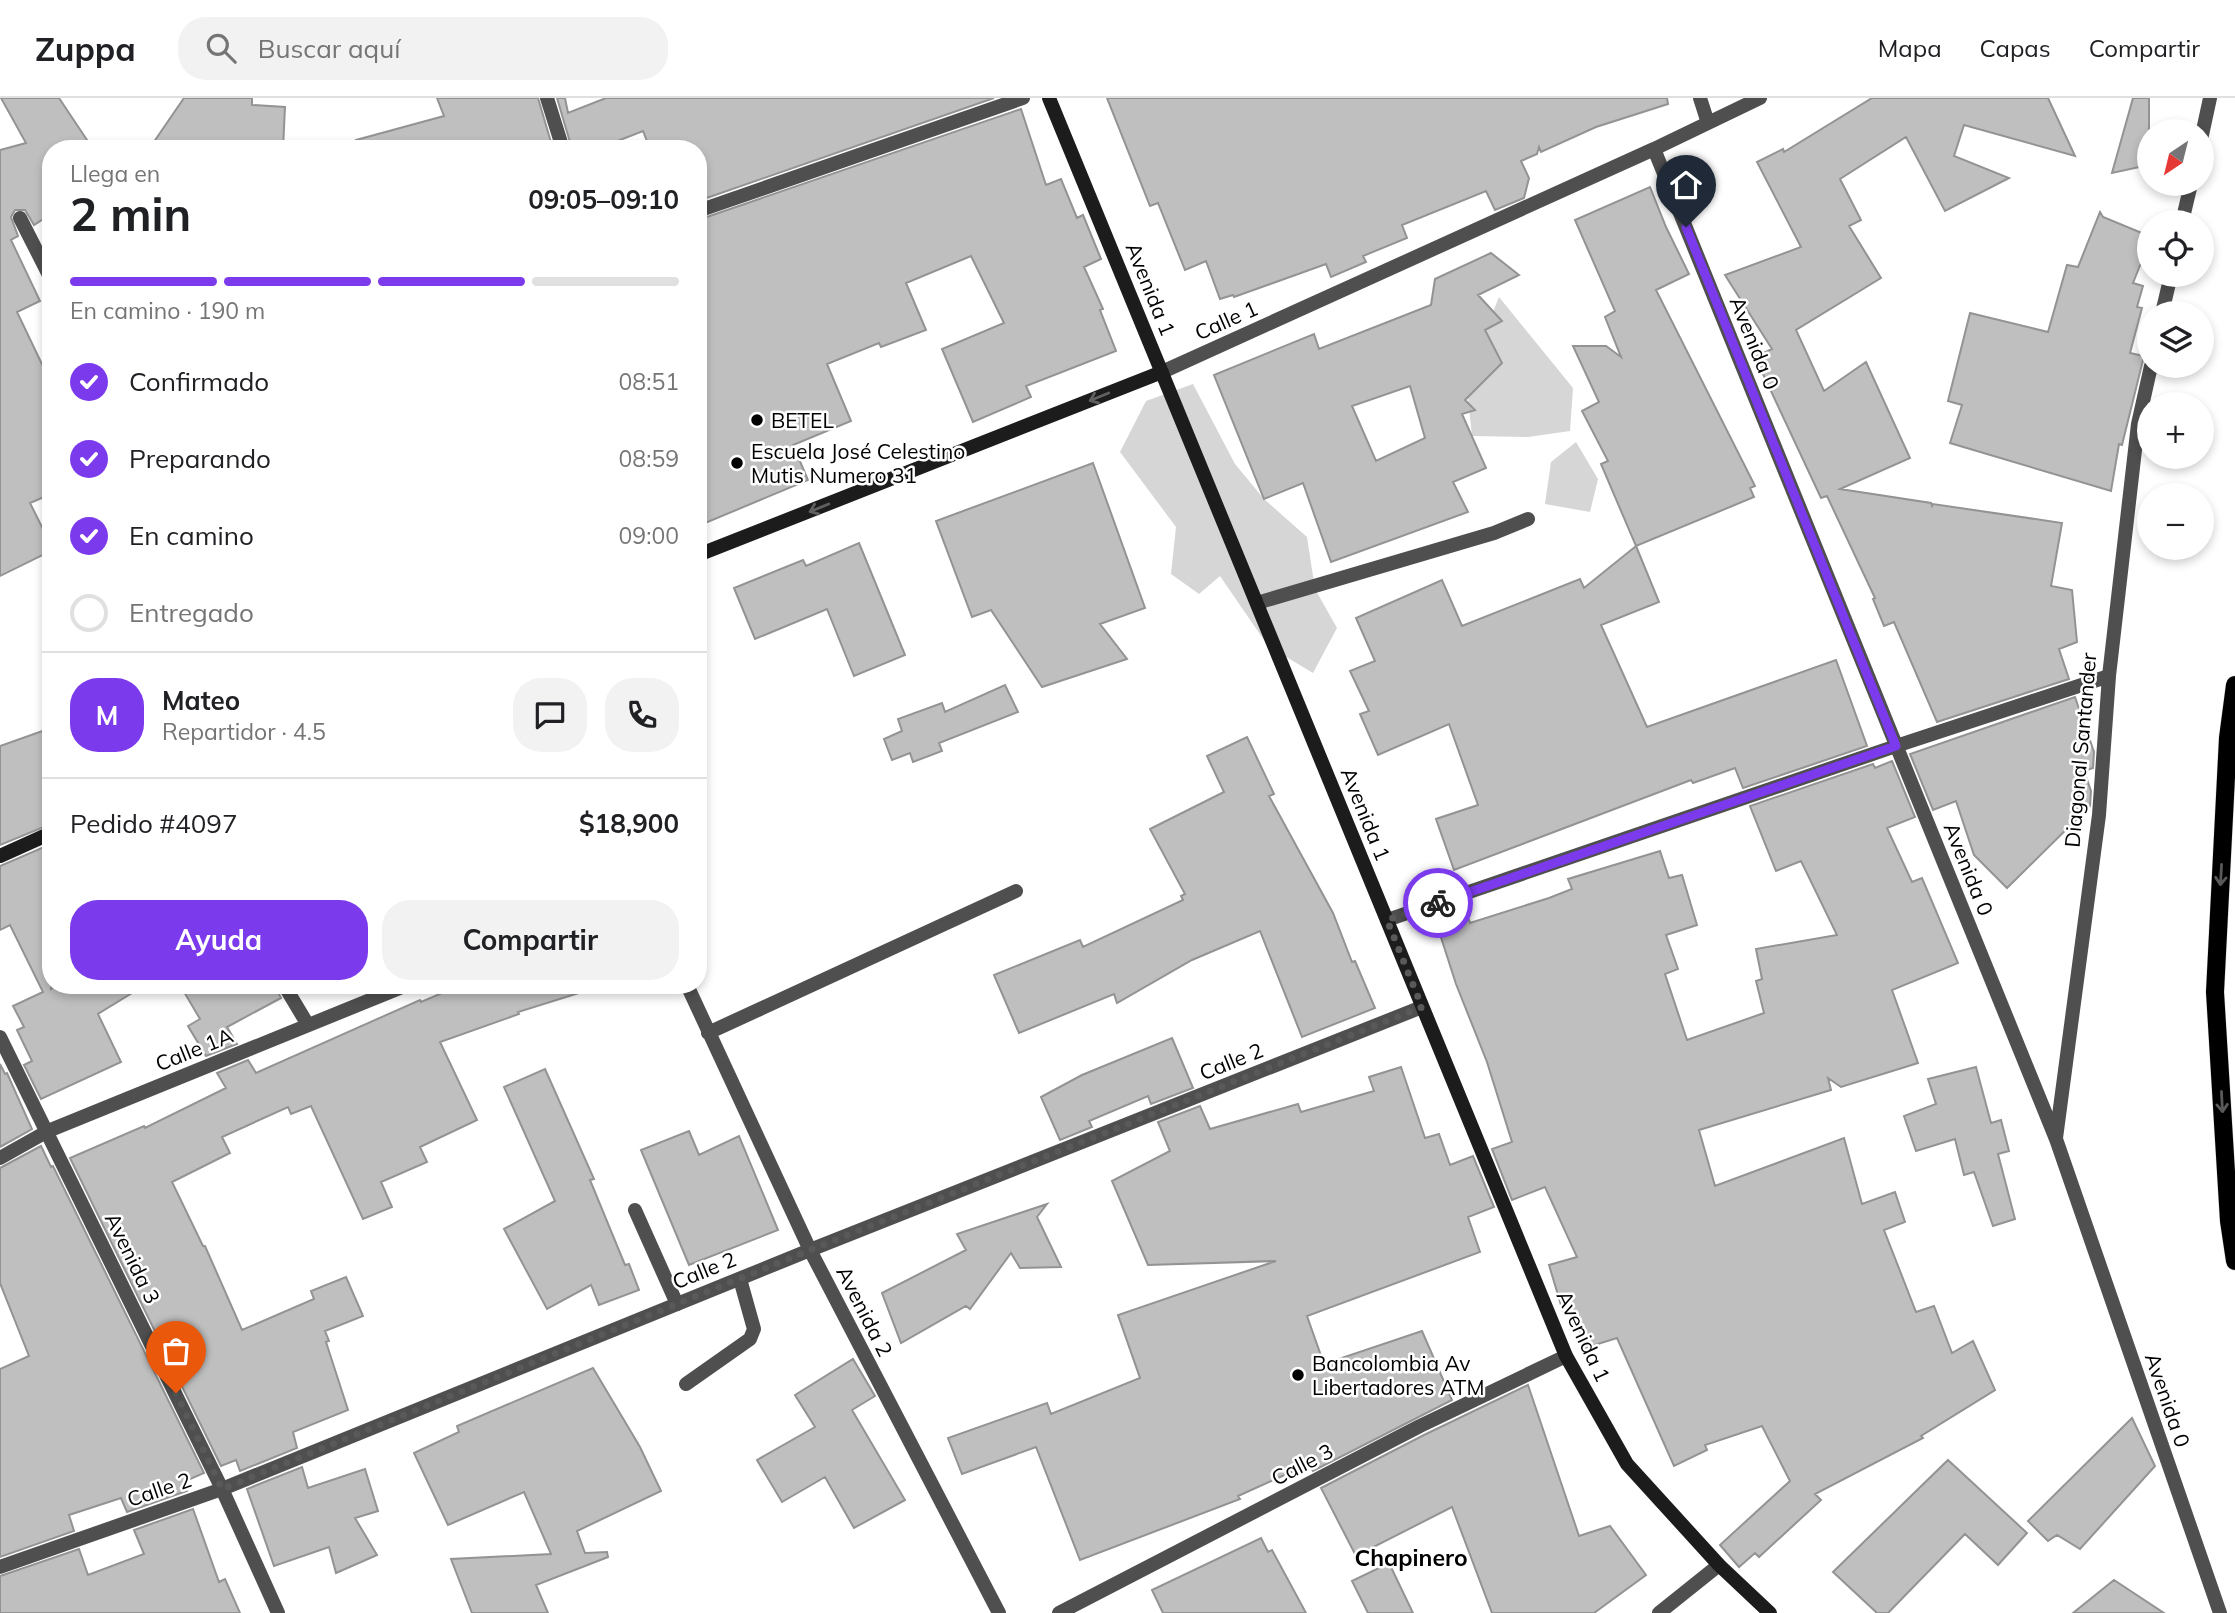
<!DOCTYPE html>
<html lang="es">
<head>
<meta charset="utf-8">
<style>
	body { margin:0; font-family:Mulish,sans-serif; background:#f2f2f2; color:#202124; height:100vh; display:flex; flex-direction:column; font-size:26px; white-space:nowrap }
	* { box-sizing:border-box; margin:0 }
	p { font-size:23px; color:#757577 }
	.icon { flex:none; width:38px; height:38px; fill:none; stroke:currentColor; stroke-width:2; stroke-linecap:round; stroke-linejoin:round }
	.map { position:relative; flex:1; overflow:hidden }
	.panel { position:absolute; left:42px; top:42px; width:665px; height:854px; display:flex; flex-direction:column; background:#fff; border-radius:28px; box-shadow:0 4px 10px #0003 }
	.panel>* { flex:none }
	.needle { width:46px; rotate:215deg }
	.controls { position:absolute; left:2137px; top:21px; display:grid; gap:14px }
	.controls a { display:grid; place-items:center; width:77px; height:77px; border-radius:50%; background:#fff; box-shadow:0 4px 10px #0003; font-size:35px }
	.pin { position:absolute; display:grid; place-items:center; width:60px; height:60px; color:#fff; margin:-72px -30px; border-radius:50% 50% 50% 0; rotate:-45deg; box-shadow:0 0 7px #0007 }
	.pin .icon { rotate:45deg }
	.courier { position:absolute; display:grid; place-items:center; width:70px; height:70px; margin:-35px; border:5px solid #7c3aed; border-radius:50%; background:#fff; color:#222; box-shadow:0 2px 9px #0007 }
	.headline em { font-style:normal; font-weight:700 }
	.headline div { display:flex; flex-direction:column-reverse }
	.headline { display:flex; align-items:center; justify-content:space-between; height:119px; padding:0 28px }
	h1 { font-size:46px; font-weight:700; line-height:52px }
	.bar { display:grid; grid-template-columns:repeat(4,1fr); gap:10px 7px; align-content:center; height:84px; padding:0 28px }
	.bar i { height:9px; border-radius:5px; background:#e0e0e0 }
	.bar .current { background:#7c3aed }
	.bar p { grid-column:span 4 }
	.line { display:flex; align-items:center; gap:18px; padding:0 28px; border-top:2px solid #e0e0e0 }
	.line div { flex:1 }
	.round { display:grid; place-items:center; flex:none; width:74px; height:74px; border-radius:28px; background:#f2f2f2 }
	ol { padding:0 28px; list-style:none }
	li { display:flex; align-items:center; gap:21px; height:77px }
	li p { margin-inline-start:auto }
	li .icon { padding:7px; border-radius:50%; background:#7c3aed; color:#fff; stroke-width:4 }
	li:last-child { color:#757577 }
	li i { width:38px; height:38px; border:4px solid #e0e0e0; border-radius:50% }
	.action { display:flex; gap:14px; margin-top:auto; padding:14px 28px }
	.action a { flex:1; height:80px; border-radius:28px; background:#7c3aed; color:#fff; font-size:28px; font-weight:700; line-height:80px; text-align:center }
	.action a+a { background:#f2f2f2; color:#202124 }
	header { display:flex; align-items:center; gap:42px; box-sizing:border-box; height:98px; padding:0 35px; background:#fff; border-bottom:2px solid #e0e0e0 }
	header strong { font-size:33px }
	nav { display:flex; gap:38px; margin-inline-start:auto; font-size:24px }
	.search { width:490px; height:63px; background:#f2f2f2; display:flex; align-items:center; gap:18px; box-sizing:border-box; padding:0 24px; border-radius:28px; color:#757577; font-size:26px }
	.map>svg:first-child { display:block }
	.green { fill:#d6d6d6 }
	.building { fill:#bfbfbf; stroke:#939393; stroke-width:2; fill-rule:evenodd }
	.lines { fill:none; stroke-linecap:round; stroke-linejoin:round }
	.primary-casing { stroke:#dbdbdb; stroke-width:19 }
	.lane { stroke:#4f4f4f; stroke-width:14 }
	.street { stroke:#4f4f4f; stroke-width:14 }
	.secondary { stroke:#1c1c1c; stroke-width:14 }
	.primary { stroke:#000; stroke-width:18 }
	.oneway { stroke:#606060 }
	.oneway2 { stroke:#595959 }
	.done { stroke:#595959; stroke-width:7; stroke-dasharray:0 12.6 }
	.route { stroke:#7c3aed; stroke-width:9 }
	.poi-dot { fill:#000; stroke:#fff; stroke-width:2.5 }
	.labels { text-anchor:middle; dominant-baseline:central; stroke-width:5; stroke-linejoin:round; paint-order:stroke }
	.street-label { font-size:21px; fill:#000; stroke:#fff }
	.poi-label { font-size:21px; fill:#000; stroke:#fff; text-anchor:start }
	.neighbourhood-label { font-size:23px; font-weight:bold; fill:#000; stroke:#fff }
</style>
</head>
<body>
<header>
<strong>Zuppa</strong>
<div class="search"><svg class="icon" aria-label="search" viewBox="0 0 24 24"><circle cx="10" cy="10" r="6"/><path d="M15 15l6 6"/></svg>Buscar aquí</div>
<nav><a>Mapa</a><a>Capas</a><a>Compartir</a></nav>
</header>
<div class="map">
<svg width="2235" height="1515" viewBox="0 0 2235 1515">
	<rect width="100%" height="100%" fill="#fff"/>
	<!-- green -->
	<path class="green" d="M 1499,199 L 1573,290 L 1570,333 L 1528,339 L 1472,338 L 1466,281 Z
		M 1193,286 L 1235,366 L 1264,401 L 1307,439 L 1315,491 L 1337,530 L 1313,575 L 1268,548 L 1220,478 L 1199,496 L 1171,476 L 1176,429 L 1120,354 L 1146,303 Z
		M 1576,344 L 1598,381 L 1590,414 L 1545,406 L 1551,364 Z"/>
	<!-- building -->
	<path class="building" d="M 1,0 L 59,0 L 93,51 L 51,51 L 51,116 L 34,127 L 25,112 L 15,112 L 11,119 L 18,138 L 11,142 L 40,203 L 17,214 L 51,285 L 51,396 L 30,405 L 51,447 L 51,453 L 0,478 L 0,52 L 26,45 Z
		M 184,0 L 252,0 L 252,7 L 285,9 L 283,51 L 149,51 Z
		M 437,0 L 538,0 L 553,51 L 358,51 L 356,42 L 444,18 Z
		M 557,0 L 565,0 L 568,15 L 606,0 L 994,0 L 698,103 L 698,51 L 650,51 L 643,33 L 597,51 L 572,51 Z
		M 1107,0 L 1667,0 L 1668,6 L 1596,29 L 1541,54 L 1539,49 L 1537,56 L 1521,63 L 1529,80 L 1524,100 L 1495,112 L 1486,93 L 1402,127 L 1407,140 L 1363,158 L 1366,164 L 1331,179 L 1326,166 L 1234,199 L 1233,197 L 1220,201 L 1206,163 L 1185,172 L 1158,105 L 1150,108 Z
		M 1872,0 L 2048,0 L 2075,58 L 1964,27 L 1954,58 L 2009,80 L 1945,113 L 1906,39 L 1840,81 L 1861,122 L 1849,128 L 1881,180 L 1796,232 L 1824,293 L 1866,264 L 1910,360 L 1840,391 L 1931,405 L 1932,408 L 1933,406 L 2062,425 L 2051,488 L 2072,492 L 2077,544 L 2059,551 L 2069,581 L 1937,624 L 1894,524 L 1884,528 L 1873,501 L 1875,500 L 1827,398 L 1821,400 L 1755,259 L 1772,251 L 1725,177 L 1801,149 L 1757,64 L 1783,51 L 1784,54 Z
		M 2133,0 L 2149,0 L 2149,67 L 2112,75 Z
		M 1021,11 L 1046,87 L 1061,81 L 1077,120 L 1083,117 L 1101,161 L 1084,169 L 1103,211 L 1100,212 L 1116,253 L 1026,288 L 1031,299 L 973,324 L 942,251 L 1004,225 L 971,158 L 906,185 L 926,232 L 881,249 L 879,245 L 827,266 L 851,323 L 793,347 L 808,382 L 698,428 L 698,122 Z
		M 1650,89 L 1666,129 L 1689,176 L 1656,192 L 1755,388 L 1750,390 L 1754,399 L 1636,448 L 1601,366 L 1608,363 L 1582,313 L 1599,304 L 1573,248 L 1606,248 L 1621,259 L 1605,219 L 1615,213 L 1575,122 Z
		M 2100,114 L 2103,119 L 2149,138 L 2149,145 L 2133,185 L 2143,188 L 2137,209 L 2142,210 L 2130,255 L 2144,258 L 2122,347 L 2119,346 L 2111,393 L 1950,345 L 1962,307 L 1948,303 L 1970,215 L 2048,234 L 2067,167 L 2078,169 Z
		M 1491,155 L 1519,177 L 1478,197 L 1502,223 L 1485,232 L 1502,265 L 1465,302 L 1475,312 L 1462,316 L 1486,370 L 1453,384 L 1468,414 L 1331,464 L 1303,385 L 1264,401 L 1214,277 L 1314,236 L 1319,251 L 1431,207 L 1435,181 ZM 1410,288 L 1425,340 L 1376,363 L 1352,308 Z
		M 1093,365 L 1145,510 L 1100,526 L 1127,561 L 1042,589 L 991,512 L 972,519 L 936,423 Z
		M 859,445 L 905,557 L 854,578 L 827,511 L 755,541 L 734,490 L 803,462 L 806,468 Z
		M 1636,448 L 1659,504 L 1601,527 L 1647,629 L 1836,562 L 1867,648 L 1743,690 L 1735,670 L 1693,685 L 1691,682 L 1454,772 L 1436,721 L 1478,707 L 1449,626 L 1378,657 L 1360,616 L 1369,613 L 1350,573 L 1375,563 L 1356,520 L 1442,482 L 1462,528 L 1580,481 L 1584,490 Z
		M 1005,587 L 1018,614 L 939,645 L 942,653 L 913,664 L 910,655 L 892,662 L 884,641 L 902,633 L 898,621 L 942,605 L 945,614 Z
		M 2075,599 L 2094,654 L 2093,670 L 2084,673 L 2091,693 L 2090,708 L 2007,790 L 1974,757 L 1956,703 L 1933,712 L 1910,656 Z
		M 51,630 L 51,726 L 0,747 L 0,648 Z
		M 1247,639 L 1274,696 L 1269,698 L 1333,815 L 1352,864 L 1355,863 L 1375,910 L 1302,939 L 1260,833 L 1192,862 L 1117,905 L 1114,896 L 1019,935 L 994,877 L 1080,842 L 1083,849 L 1183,802 L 1181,798 L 1185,796 L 1150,731 L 1224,694 L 1207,658 Z
		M 1892,663 L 1915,719 L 1887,730 L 1912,784 L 1922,780 L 1958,865 L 1892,892 L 1918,965 L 1841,989 L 1828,980 L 1831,992 L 1699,1032 L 1715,1088 L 1844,1040 L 1862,1106 L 1895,1094 L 1905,1124 L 1884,1132 L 1916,1214 L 1934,1208 L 1952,1255 L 1973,1243 L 1995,1292 L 1921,1338 L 1923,1340 L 1815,1396 L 1821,1402 L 1759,1459 L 1755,1455 L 1739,1469 L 1720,1447 L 1790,1383 L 1762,1328 L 1705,1347 L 1707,1352 L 1674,1368 L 1617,1240 L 1585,1250 L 1574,1214 L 1564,1217 L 1549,1167 L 1577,1159 L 1545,1089 L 1512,1102 L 1492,1051 L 1512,1044 L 1487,964 L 1456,886 L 1437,827 L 1467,816 L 1470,825 L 1549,800 L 1572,791 L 1568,781 L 1660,753 L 1669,780 L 1682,777 L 1697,827 L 1666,837 L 1678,871 L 1665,876 L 1687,942 L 1764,915 L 1756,883 L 1762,881 L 1756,851 L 1837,837 L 1801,763 L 1776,773 L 1750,708 L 1873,666 L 1875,670 Z
		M 51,746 L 51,891 L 58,887 L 145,887 L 98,916 L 121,964 L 41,1001 L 24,967 L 32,963 L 17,932 L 24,929 L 13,908 L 43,894 L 10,827 L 0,832 L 0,768 Z
		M 180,887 L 274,887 L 281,900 L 227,929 L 237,946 L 206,958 L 188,928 L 200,921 Z
		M 461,887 L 581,887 L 582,894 L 518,914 L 519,916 L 440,944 L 477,1022 L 420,1049 L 427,1064 L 381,1084 L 392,1109 L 363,1121 L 311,1008 L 291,1016 L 288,1009 L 222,1039 L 230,1055 L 172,1084 L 203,1148 L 205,1148 L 242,1232 L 314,1201 L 311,1193 L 346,1179 L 363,1218 L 325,1233 L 329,1243 L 326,1244 L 348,1312 L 293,1334 L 297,1350 L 240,1373 L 236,1362 L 221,1368 L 70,1060 L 144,1028 L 145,1030 L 226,990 L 217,975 L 248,962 L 256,975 L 420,902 L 421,904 Z
		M 1172,940 L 1193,990 L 1151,1006 L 1148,998 L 1089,1023 L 1092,1029 L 1060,1042 L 1041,999 L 1082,977 Z
		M 0,966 L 5,976 L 7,975 L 32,1031 L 0,1049 Z
		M 1401,969 L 1425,1040 L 1439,1036 L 1450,1067 L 1473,1058 L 1494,1109 L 1468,1119 L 1480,1154 L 1307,1218 L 1324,1266 L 1422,1233 L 1452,1302 L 1313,1373 L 1309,1366 L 1238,1398 L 1240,1401 L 1080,1462 L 1036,1349 L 962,1376 L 948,1340 L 1047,1305 L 1051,1316 L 1140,1280 L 1118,1217 L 1276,1163 L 1148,1167 L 1112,1083 L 1170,1053 L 1158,1024 L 1200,1008 L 1210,1031 L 1298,1006 L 1301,1014 L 1374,993 L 1369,979 Z
		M 1976,969 L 1991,1025 L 2001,1022 L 2009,1053 L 1998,1056 L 2015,1121 L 1993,1128 L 1974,1074 L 1964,1077 L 1955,1041 L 1916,1053 L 1904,1018 L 1936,1006 L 1928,981 Z
		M 545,971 L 594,1081 L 590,1082 L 625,1167 L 629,1166 L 639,1192 L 599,1207 L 591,1187 L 547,1211 L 504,1131 L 555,1103 L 504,989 Z
		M 689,1033 L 699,1057 L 739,1038 L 778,1132 L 689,1167 L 641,1052 Z
		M 41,1048 L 51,1069 L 53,1068 L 204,1375 L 183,1384 L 187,1393 L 127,1414 L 121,1400 L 69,1417 L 74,1433 L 0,1459 L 0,1271 L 29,1258 L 0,1185 L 0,1070 Z
		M 1047,1106 L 1037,1119 L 1061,1169 L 1020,1170 L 1011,1155 L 970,1211 L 966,1208 L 901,1245 L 882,1195 L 966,1152 L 957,1136 Z
		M 853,1261 L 875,1298 L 852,1312 L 905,1402 L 854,1430 L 825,1379 L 782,1404 L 757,1362 L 815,1329 L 795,1297 Z
		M 593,1270 L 640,1349 L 661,1393 L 577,1433 L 585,1455 L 607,1454 L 608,1459 L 536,1487 L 548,1515 L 472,1515 L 451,1461 L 551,1456 L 524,1394 L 448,1427 L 414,1355 L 459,1334 L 457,1328 Z
		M 1528,1287 L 1579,1438 L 1610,1428 L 1646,1477 L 1594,1515 L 1492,1515 L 1452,1409 L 1356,1458 L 1321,1390 L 1424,1337 Z
		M 2132,1320 L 2155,1368 L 2080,1451 L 2057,1437 L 2048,1443 L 2028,1423 Z
		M 1948,1362 L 2027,1435 L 1998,1467 L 1965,1436 L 1888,1515 L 1877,1515 L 1833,1474 Z
		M 302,1369 L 308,1390 L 365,1371 L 378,1413 L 355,1420 L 377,1457 L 336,1475 L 329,1449 L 274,1468 L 247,1391 Z
		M 193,1411 L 219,1484 L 225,1481 L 240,1515 L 0,1515 L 0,1478 L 79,1451 L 88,1477 L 144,1456 L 134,1432 Z
		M 1261,1440 L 1268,1454 L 1272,1452 L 1306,1515 L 1163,1515 L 1152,1492 Z
		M 1389,1465 L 1413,1515 L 1368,1515 L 1352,1483 Z
		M 2114,1482 L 2164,1515 L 2073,1515 Z"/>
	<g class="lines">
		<defs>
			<path id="primary" d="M 2235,587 L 2228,640 L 2215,894 L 2229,1123 L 2235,1163"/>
		</defs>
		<!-- primary casing -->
		<use href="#primary" class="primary-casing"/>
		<!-- lane -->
		<path class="lane" d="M 1257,505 L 1494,435 L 1528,421
			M 635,1112 L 677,1206
			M 686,1286 L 750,1241 L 754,1231 L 740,1181"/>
		<!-- street -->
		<path class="street" d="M 547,0 L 563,51
			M 1700,0 L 1708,25
			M 2202,37 L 2210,0
			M 1654,51 L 2056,1041 L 2220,1515
			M 698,113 L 1023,0
			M 20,120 L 51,181
			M 2182,124 L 2191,86
			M 2162,215 L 2171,177
			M 1162,274 L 1654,51 L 1760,0
			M 1387,822 L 1896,648 L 2109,578
			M 284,887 L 308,927
			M 687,887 L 810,1152 L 999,1515
			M 708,935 L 1016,793
			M 0,939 L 222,1391 L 278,1515
			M 2056,1040 L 2099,717 L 2109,578 L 2138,326 L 2151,268
			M 0,1060 L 48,1033 L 407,887
			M 0,1469 L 222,1391 L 810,1152 L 1422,909
			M 1059,1515 L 1420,1328 L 1566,1258
			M 1659,1515 L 1719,1467"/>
		<!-- secondary -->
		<path class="secondary" d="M 1049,0 L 1566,1258 L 1627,1366 L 1719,1467 L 1770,1515
			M 698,457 L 1162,274
			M 0,758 L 51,735"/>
		<!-- primary -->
		<use href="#primary" class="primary"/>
	</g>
	<!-- one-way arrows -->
	<defs><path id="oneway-shaft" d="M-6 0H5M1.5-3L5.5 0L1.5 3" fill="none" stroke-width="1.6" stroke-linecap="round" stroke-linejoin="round" transform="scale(1.75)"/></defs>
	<g class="oneway">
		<use href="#oneway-shaft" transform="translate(1099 299) rotate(158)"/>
		<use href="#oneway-shaft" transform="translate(819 410) rotate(158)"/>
	</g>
	<g class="oneway2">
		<use href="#oneway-shaft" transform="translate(2221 777) rotate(93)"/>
		<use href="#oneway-shaft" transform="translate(2222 1004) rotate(87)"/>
	</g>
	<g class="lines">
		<!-- done -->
		<path class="done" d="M 176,1295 L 222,1391 L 810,1152 L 1422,909 L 1387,822 L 1438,805"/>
		<!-- route -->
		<path class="route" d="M 1438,805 L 1896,648 L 1686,129"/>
	</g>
	<!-- markers -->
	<g class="poi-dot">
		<circle cx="757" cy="322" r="7"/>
		<circle cx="737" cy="365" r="7"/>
		<circle cx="1298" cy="1277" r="7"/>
	</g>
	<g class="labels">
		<!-- street labels -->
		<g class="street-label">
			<text transform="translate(1151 191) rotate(68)">Avenida 1</text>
			<text transform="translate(1226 222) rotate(-24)">Calle 1</text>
			<text transform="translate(1755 245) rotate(68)">Avenida 0</text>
			<text transform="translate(2080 652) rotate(-85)">Diagonal Santander</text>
			<text transform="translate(1366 716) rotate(68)">Avenida 1</text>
			<text transform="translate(1969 771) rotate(68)">Avenida 0</text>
			<text transform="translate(194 951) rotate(-22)">Calle 1A</text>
			<text transform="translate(1231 963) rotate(-22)">Calle 2</text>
			<text transform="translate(133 1160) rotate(64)">Avenida 3</text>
			<text transform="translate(704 1172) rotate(-22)">Calle 2</text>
			<text transform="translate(865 1213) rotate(63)">Avenida 2</text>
			<text transform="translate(1584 1238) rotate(65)">Avenida 1</text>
			<text transform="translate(2168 1302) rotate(71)">Avenida 0</text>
			<text transform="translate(1302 1366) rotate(-27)">Calle 3</text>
			<text transform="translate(159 1391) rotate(-19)">Calle 2</text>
		</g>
		<!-- poi labels -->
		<g class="poi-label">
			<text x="771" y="322">BETEL</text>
			<text x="751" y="353">Escuela José Celestino<tspan x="751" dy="24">Mutis Numero 31</tspan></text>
			<text x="1312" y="1265">Bancolombia Av<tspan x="1312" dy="24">Libertadores ATM</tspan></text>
		</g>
		<!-- neighbourhood labels -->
		<g class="neighbourhood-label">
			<text x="1411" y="1459">Chapinero</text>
		</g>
	</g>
</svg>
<div class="controls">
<a><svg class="needle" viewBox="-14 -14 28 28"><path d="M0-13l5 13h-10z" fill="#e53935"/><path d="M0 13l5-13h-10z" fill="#757577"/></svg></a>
<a><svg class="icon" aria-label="locate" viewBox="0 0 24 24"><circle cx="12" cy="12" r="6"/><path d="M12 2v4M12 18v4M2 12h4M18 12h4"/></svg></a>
<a><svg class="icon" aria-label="layers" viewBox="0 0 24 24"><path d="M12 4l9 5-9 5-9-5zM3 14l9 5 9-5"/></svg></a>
<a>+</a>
<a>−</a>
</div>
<div class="pin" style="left:176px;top:1295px;background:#ea580c"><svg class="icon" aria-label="bag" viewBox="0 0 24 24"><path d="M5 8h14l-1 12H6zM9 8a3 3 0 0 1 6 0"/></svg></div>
<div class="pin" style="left:1686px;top:129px;background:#1f2937"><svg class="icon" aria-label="home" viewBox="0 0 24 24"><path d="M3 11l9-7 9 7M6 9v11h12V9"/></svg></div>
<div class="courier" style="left:1438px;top:805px"><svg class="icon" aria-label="bike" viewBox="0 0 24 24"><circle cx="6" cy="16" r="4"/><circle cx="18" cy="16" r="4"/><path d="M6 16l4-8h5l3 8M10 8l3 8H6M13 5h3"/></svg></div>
<section class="panel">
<div class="headline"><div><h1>2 min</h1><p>Llega en</p></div><em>09:05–09:10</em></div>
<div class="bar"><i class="current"></i><i class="current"></i><i class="current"></i><i></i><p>En camino · 190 m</p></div>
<ol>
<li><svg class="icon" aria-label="check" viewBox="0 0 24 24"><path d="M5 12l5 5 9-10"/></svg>Confirmado<p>08:51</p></li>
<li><svg class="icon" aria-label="check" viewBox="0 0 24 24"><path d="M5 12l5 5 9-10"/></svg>Preparando<p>08:59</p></li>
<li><svg class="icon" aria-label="check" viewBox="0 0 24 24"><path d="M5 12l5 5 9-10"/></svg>En camino<p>09:00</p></li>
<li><i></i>Entregado</li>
</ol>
<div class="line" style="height:126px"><b class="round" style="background:#7c3aed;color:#fff">M</b><div><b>Mateo</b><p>Repartidor · 4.5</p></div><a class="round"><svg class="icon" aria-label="chat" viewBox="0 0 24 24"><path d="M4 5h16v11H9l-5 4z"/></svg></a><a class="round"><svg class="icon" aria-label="phone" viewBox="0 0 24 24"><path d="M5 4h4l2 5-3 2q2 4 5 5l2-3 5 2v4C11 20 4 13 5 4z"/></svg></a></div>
<div class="line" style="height:91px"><div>Pedido #4097</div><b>$18,900</b></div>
<div class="action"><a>Ayuda</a><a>Compartir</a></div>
</section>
</div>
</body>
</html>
